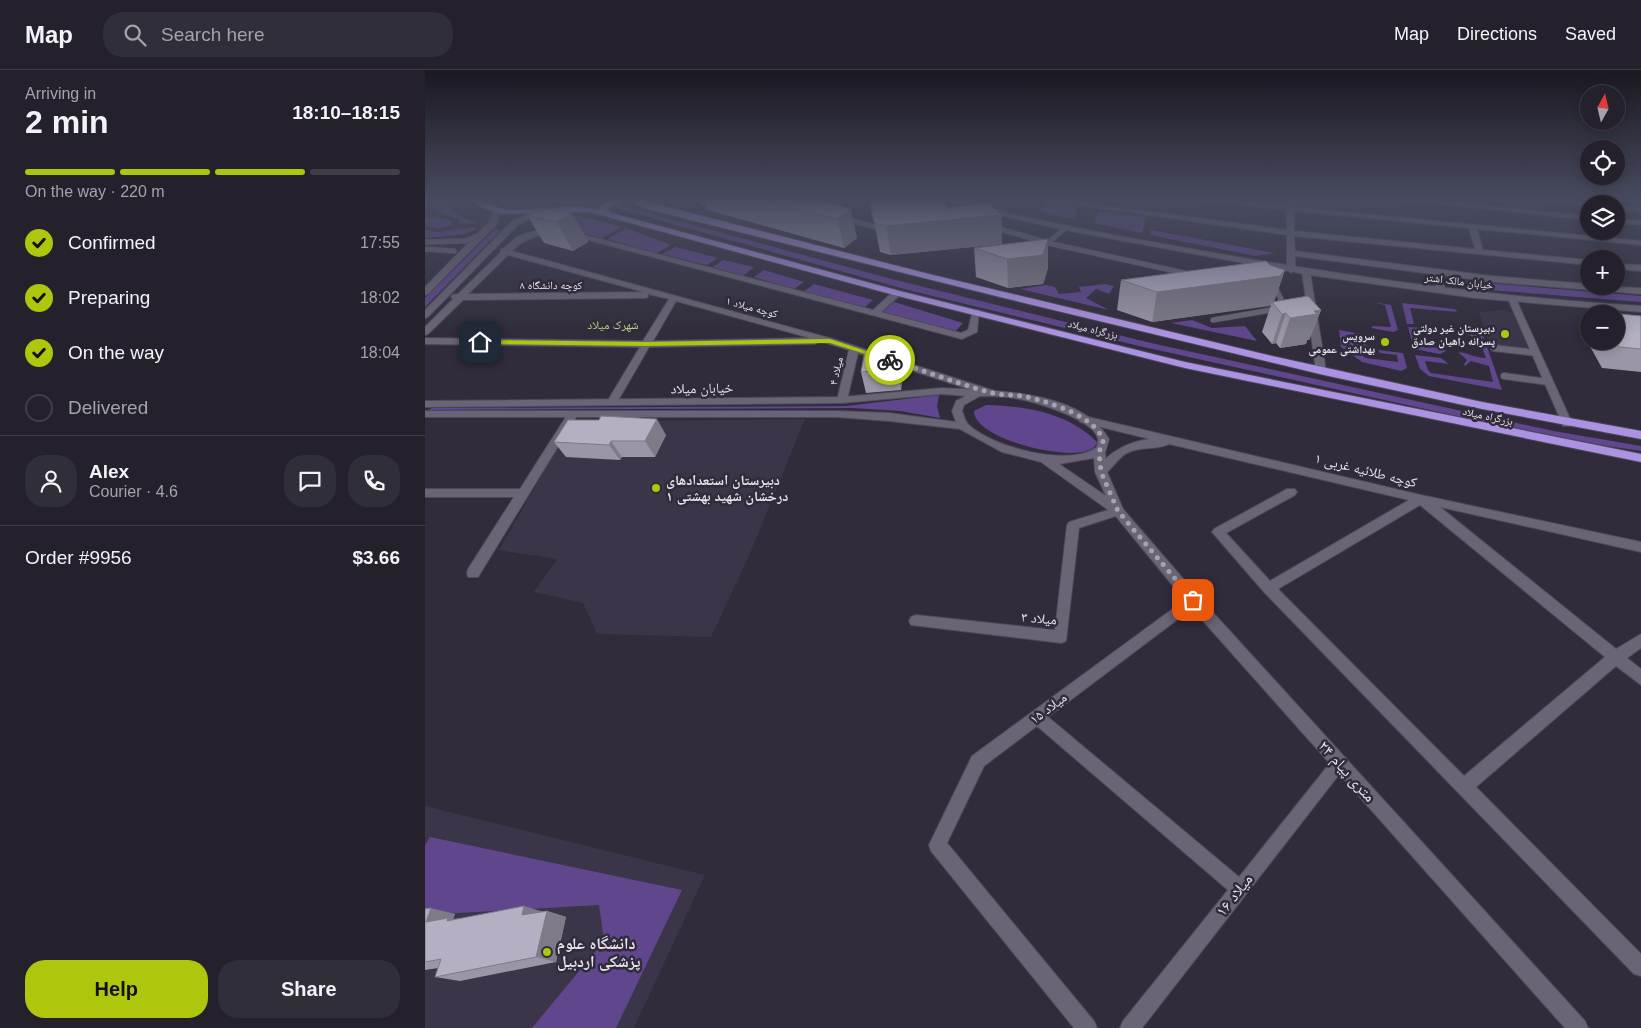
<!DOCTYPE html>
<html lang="en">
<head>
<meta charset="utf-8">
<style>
	body { margin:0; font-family:Helvetica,"Noto Naskh Arabic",sans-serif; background:#302e38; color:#f1f3f6; height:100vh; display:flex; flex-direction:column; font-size:19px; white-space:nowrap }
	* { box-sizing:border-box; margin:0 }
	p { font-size:16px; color:#a3a3a9 }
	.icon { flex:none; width:28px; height:28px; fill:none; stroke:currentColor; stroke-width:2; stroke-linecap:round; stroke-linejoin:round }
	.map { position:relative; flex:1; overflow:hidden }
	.details { display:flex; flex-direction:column; background:#24212c; width:425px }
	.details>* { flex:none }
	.needle { width:32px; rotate:8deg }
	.buttons { position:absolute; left:1155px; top:15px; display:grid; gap:10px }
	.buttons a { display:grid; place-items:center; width:45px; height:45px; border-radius:50%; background:#24212c; box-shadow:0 2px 12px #0003,0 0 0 1px #413e48; font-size:25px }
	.pin { position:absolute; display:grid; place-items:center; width:42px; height:42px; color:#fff; margin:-21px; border-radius:10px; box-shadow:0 2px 8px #0006 }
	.courier { position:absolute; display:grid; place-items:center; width:50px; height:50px; margin:-25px; border:4px solid #aec60b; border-radius:50%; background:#fff; color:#222; box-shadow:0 1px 6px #0007 }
	.overview em { font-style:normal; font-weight:700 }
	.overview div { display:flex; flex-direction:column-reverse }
	.overview { display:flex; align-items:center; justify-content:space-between; height:85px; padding:0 25px }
	h1 { font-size:32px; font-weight:700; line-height:38px }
	.bar { display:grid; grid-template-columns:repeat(4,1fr); gap:8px 5px; align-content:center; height:60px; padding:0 25px }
	.bar i { height:6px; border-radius:4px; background:#413e48 }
	.bar .active { background:#aec60b }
	.bar p { grid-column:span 4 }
	.line { display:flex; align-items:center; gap:12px; padding:0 25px; border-top:1px solid #413e48 }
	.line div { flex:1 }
	.round { display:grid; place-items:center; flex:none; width:52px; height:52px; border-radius:20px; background:#302e38 }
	ol { padding:0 25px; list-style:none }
	li { display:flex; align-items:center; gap:15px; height:55px }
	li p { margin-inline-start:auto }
	li .icon { padding:5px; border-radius:50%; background:#aec60b; color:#111; stroke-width:4 }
	li:last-child { color:#a3a3a9 }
	li i { width:28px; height:28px; border:2px solid #413e48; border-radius:50% }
	.button { display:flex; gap:10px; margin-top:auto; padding:10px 25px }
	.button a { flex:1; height:58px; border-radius:20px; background:#aec60b; color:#111; font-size:20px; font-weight:700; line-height:58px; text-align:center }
	.button a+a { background:#302e38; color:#f1f3f6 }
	header { display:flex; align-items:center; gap:30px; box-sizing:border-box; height:70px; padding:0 25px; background:#24212c; border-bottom:1px solid #413e48 }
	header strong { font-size:24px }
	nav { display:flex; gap:28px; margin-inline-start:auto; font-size:18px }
	.search { width:350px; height:45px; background:#302e38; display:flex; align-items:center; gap:12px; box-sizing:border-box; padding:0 18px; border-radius:20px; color:#a3a3a9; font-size:19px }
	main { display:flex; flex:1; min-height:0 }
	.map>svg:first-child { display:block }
	.built { fill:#3b3549 }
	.green { fill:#5f468d }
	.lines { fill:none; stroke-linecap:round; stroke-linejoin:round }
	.service-far1-casing { stroke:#4d4a57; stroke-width:6 }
	.service-casing { stroke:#4d4a57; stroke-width:8 }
	.minor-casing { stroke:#4d4a57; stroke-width:2 }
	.tertiary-casing { stroke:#4d4a57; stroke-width:2 }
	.secondary-casing { stroke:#4d4a57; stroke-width:2 }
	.trunk-casing { stroke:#4d4a57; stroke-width:2 }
	.service-far1 { stroke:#6a6576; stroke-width:5 }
	.service { stroke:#6a6576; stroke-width:6 }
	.minor { fill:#6a6576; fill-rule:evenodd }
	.tertiary { fill:#6a6576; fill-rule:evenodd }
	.secondary { fill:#6a6576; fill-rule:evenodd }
	.trunk { fill:#ac92e2; fill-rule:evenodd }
	.wall { fill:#9b96a7 }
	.shaded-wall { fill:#7e7a88 }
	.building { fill:#b4afc2; stroke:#7e7a88 }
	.route { fill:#aec60b }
	.done { stroke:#a6a2ae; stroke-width:5; stroke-dasharray:0 9 }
	.poi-dot { fill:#aec60b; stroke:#302c3b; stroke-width:2 }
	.labels { text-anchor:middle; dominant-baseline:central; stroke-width:5; stroke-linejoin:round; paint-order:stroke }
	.far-street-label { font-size:11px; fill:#e5e2ec; stroke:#302c3b }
	.far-poi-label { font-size:11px; font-weight:bold; fill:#e5e2ec; stroke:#302c3b; text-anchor:end }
	.far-neighbourhood-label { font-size:12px; fill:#b9c97d; stroke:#302c3b }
	.street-label { font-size:14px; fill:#e5e2ec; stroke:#302c3b }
	.poi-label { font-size:14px; font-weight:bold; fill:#e5e2ec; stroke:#302c3b; text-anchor:start }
	.near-street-label { font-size:16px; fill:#e5e2ec; stroke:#302c3b }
	.near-poi-label { font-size:16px; font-weight:bold; fill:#e5e2ec; stroke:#302c3b; text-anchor:start }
</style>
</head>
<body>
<header>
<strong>Map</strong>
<div class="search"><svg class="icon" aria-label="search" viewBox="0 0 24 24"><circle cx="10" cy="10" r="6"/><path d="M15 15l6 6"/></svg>Search here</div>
<nav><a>Map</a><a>Directions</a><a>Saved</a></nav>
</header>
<main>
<section class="details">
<div class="overview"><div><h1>2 min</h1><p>Arriving in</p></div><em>18:10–18:15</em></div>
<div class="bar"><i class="active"></i><i class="active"></i><i class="active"></i><i></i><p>On the way · 220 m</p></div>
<ol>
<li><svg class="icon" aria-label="check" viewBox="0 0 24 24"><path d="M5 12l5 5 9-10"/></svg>Confirmed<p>17:55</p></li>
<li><svg class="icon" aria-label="check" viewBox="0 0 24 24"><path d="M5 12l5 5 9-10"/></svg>Preparing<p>18:02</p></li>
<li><svg class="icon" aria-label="check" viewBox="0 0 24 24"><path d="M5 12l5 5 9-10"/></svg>On the way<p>18:04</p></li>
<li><i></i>Delivered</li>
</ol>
<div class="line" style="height:90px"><a class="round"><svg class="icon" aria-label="person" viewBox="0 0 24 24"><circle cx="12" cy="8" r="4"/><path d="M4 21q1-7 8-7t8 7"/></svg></a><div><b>Alex</b><p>Courier · 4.6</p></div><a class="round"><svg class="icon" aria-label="chat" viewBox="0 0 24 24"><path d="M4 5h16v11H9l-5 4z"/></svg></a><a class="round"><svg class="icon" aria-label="phone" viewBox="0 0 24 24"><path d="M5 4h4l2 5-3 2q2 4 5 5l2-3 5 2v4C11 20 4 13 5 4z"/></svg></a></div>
<div class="line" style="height:65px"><div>Order #9956</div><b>$3.66</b></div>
<div class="button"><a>Help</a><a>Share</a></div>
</section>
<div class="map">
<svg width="1216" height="958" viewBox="0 0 1216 958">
	<rect width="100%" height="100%" fill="#302c3b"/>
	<!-- built -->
	<path class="built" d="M 1078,240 L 1091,244 L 1105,280 L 1064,275 L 1054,242 Z
		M 380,349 L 323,488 L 286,567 L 172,564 L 158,533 L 109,522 L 132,489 L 74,480 L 145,356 L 154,352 Z
		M 0,736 L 280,805 L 209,958 L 0,958 Z"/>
	<!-- green -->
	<path class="green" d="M 5,131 L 22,131 C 28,146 40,148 54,153 L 36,154 L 33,148 C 21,146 12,142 5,131 Z
		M 619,133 L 652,137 L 649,149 L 615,141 Z
		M 190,134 L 467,209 L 726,273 L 1129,361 L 1216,376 L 1216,381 L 1141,370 L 714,276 L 483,220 L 187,137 Z
		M 674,142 L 721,147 L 717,163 L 669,153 Z
		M 156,146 L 197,157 L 177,168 L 113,153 L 139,147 Z
		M 9,147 L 25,150 L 28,155 L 13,159 L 0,155 L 0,148 Z
		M 49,157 L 52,159 L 40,164 L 0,168 L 0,160 L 13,162 Z
		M 201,158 L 246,175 L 232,183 L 182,169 Z
		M 70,159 L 76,160 L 0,237 L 0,228 Z
		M 726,160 L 850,183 L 831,186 L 725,165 Z
		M 251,177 L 293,188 L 282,195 L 237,184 Z
		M 298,190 L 329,197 L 318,206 L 288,197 Z
		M 339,200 L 379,212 L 369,219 L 329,207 Z
		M 1037,211 L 1216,226 L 1216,232 L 1065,220 Z
		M 389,214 L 448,230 L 439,238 L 378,222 Z
		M 680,214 L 689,216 L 684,224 L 671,219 L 661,228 L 684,240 L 595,219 L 621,215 L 630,217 L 634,224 L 656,222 L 654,217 Z
		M 469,232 L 538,253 L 530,262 L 457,242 Z
		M 947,232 L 966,235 L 973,260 L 968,262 L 946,258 L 948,256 L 966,257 L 960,235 Z
		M 977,233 L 1030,239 L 1032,242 L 985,238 L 989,254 L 982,254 Z
		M 767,250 L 787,258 L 820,256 L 832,271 L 746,253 Z
		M 983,257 L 1000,258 L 998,261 L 991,261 L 998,277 L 1018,278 L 1021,281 L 1015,284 L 989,279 Z
		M 914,260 L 942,265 L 940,267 L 930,266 L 931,271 L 941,272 L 943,281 L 933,280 L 933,283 L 941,288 L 973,292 L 972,285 L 955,283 L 953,280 L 978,283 L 982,298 L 976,301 L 937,292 L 916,277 Z
		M 1041,264 L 1058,265 L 1077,320 L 1004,306 L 995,299 L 990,285 L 1016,288 L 1024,294 L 1000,291 L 1003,300 L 1006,303 L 1068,312 L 1064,296 L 1046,291 L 1040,296 L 1039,294 L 1042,290 L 1033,282 C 1044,283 1050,288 1061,288 L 1054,269 Z
		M 514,325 L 512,336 L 515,348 L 475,341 L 427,338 L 3,340 L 7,338 L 421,336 Z
		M 561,335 C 601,336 643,343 672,372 C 667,399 548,371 549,341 Z
		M 5,767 L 257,820 L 191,958 L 107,958 L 179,871 L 174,835 L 0,845 L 0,775 Z"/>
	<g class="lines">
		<defs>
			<path id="service-far1" d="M 421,149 L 458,159
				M 568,157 L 623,173 L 640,158
				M 0,172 L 40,171 L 58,164
				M 614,178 L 623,173 L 764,204
				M 0,179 L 29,181
				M 788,250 L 852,239 L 856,229 L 852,221 L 844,217"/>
			<path id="service" d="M 1069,278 L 1111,283
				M 1079,306 L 1124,312"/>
			<path id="minor" d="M 619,130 L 640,130 L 862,160 L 861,140 L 776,130 L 804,130 L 861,136 L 861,130 L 869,130 L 869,137 L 1216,171 L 1216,175 L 1052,159 L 1058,180 L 1164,190 L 1164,195 L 869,166 L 870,181 L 1067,206 L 1164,214 L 1164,216 L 1216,218 L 1216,224 L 1067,212 L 1016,205 L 1020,220 L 1016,223 L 1012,220 L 1007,204 L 870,186 L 870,200 L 866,203 L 862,200 L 862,165 ZM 869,141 L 1044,158 L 1050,179 L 869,161 Z
				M 976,130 L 1005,130 L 1164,146 L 1164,150 Z
				M 1122,130 L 1144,130 L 1167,134 L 1164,134 L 1164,137 Z
				M 1191,136 L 1216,138 L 1216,142 L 1191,140 Z
				M 1191,149 L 1216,151 L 1216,155 L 1191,153 Z
				M 133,158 L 448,240 L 469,221 L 475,221 L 475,225 L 456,242 L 536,263 L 543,260 L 548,240 L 554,240 L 552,262 L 537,269 L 133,162 C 115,165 100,167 87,181 L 408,269 L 570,321 L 571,323 L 570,325 L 562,325 L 433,283 L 422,330 L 417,333 L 413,332 L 412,330 L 424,280 L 395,271 L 390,274 L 224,277 L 191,334 L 187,335 L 182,332 L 215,277 L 0,274 L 0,268 L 218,271 L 244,229 L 223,224 L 223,227 L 220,228 L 38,230 L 3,264 L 0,265 L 0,257 L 28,229 L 26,227 L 27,225 L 33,224 L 76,182 L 76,179 C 83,177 86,170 92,167 C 104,161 120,159 133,158 ZM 83,185 L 219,222 L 43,224 ZM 251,231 L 385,268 L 228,271 Z
				M 1191,194 L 1216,195 L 1216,201 L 1191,199 Z
				M 881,199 L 885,202 L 901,301 L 896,304 L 891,301 L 877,202 Z
				M 1087,226 L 1091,229 L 1147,353 L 1146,356 L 1138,356 L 1137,353 L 1083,229 Z
				M 148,341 L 153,344 L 53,507 L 43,507 L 42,503 L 43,499 L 89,427 L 0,427 L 0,419 L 95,419 L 144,342 Z
				M 659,346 L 996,425 L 1216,472 L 1216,482 L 1015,437 L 1191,579 L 1216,564 L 1216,578 L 1202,588 L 1216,599 L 1216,615 L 1191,596 L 1051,717 L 1216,884 L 1216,906 L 1209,904 L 839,522 L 787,462 L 789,459 L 862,419 L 870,419 L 872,422 L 870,425 L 801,463 L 845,511 L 984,430 L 744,374 C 732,380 716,376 702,383 C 692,388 684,404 676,406 L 670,402 C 683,382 702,372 725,369 L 655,352 L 654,350 ZM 995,435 L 1180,587 L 1039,706 L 853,519 Z
				M 693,437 L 699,441 L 697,444 L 654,458 L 641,571 L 636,573 L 486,555 L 484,551 L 486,547 L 491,545 L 630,560 L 642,455 L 644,452 Z
				M 768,524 L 773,526 L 775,530 L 773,534 L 623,647 L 814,807 L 909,688 L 915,685 L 921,688 L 923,693 L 717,958 L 695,958 L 698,951 L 803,820 L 612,656 L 559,696 L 522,773 L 669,951 L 672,958 L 649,958 L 506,781 L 504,775 L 547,686 Z"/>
			<path id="tertiary" d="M 517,318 C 568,321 654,319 684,369 L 680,383 L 682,402 L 698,439 L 773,526 L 1160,951 L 1163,958 L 1140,958 L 763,534 L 689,444 L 616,392 L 577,382 L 535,359 L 464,351 L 412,347 L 0,347 L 0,341 L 412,341 L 464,343 L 531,352 L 527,341 L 531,331 L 541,326 L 517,324 L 417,333 L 0,337 L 0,331 L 417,327 ZM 555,326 C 568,326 581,326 594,329 C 611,332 670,350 673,369 C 673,372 672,375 672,377 C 644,398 567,377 544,355 C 540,352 539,345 537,341 L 539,335 ZM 669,388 L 670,402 L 681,426 L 634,394 Z"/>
			<path id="secondary" d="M 523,130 C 547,130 572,140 596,146 C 642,156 687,165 733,173 C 893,202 1053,226 1216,236 L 1216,242 L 1050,228 L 884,205 L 650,162 L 585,148 Z
				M 116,138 L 123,140 L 93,155 L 3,247 L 0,248 L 0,240 L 87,151 Z
				M 69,139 L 76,141 L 71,155 L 3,224 L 0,225 L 0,217 L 64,152 Z"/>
			<path id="trunk" d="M 48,130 C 61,130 71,139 85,140 C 115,142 144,132 174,140 C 179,130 189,130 199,130 L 182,139 L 187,143 L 475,221 L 760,292 L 1216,384 L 1216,392 L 760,298 L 469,225 L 165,142 L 77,144 L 56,137 Z
				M 204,130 L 215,130 L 508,205 L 847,286 L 1057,332 L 1216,361 L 1216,369 L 1057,339 L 899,305 L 579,228 L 218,138 Z"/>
		</defs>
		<!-- service-far1 casing -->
		<use href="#service-far1" class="service-far1-casing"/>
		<!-- service casing -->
		<use href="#service" class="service-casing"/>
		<!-- minor casing -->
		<use href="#minor" class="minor-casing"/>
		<!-- tertiary casing -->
		<use href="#tertiary" class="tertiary-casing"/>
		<!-- secondary casing -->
		<use href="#secondary" class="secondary-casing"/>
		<!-- trunk casing -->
		<use href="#trunk" class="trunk-casing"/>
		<!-- service-far1 -->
		<use href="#service-far1" class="service-far1"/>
		<!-- service -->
		<use href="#service" class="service"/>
		<!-- minor -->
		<use href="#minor" class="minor"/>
		<!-- tertiary -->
		<use href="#tertiary" class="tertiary"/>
		<!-- secondary -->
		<use href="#secondary" class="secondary"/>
		<!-- trunk -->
		<use href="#trunk" class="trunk"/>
	</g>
	<!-- wall -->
	<path class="wall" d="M 274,130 L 392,130 L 432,168 L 419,178 L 282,140 L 280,135 L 276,135 Z
		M 445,130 L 518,130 L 521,138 L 576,145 L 577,174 L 466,185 L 455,182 Z
		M 147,143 L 163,172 L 148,181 L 119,173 L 102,145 Z
		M 549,178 L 623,198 L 618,214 L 583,218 L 551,207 Z
		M 845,195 L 860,200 L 850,229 L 849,231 L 896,240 L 884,270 L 882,270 L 881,274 L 855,278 L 851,273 L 847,274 L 837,262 L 846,235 L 727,252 L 692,240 L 696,210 Z
		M 1173,242 L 1216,246 L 1216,302 L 1177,298 L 1157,262 L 1164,254 L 1164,271 L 1191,271 L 1191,244 L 1171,244 Z
		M 474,285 L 478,306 L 476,320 L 441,323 L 436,302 Z
		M 241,365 L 230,387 L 197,387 L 195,390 L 141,387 L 129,372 Z
		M 0,839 L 30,844 L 28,849 L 122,841 L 141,847 L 131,892 L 35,911 L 10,907 L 13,898 L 0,900 Z"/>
	<!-- shaded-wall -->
	<path class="shaded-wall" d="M 454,130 L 516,130 L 458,155 Z
		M 426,139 L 432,168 L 419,178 L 412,149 Z
		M 147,143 L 163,172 L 148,181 L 132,152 Z
		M 576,145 L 577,174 L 466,185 L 461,156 Z
		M 623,169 L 623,198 L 618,214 L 583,218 L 582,189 Z
		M 860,200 L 850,229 L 848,233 L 847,232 L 845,236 L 727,252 L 732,222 Z
		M 896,240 L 884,270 L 882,270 L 881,274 L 855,278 L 865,248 L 889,241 Z
		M 861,243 L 851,273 L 847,274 L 857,244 Z
		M 474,285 L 478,306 L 476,320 L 472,299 Z
		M 232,349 L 241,365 L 230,387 L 220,371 Z
		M 186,371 L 197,387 L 195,390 L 184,375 Z
		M 99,836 L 119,842 L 97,845 Z
		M 6,838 L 30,844 L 28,850 L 46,856 L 1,852 Z
		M 122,841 L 141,847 L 131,892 L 111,887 Z"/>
	<!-- building -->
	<path class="building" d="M 340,130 L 392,130 L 426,139 L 412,149 Z
		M 492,130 L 518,130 L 521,138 L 564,133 L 576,145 L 461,156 L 449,153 L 445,133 L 453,135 Z
		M 126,138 L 147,143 L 132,152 L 102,145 Z
		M 623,169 L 618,185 L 582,189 L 549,178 Z
		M 841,191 L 845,195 L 860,200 L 855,206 L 732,222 L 696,210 Z
		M 883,226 L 896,240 L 889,241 L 892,244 L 865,248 L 861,243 L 857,244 L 847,232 Z
		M 1173,242 L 1216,246 L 1216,279 L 1194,277 L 1190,271 L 1191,271 L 1191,244 L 1174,244 Z
		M 440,281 L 457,281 L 474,285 L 472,299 L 436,302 Z
		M 176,346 L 232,349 L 220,371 L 186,371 L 184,375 L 129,372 L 143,350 L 174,350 Z
		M 99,836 L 97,845 L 122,841 L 111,887 L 10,907 L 16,889 L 0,892 L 0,839 L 6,838 L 1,852 L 23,848 L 22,851 Z"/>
	<!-- sky -->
	<linearGradient id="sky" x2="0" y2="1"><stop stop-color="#1a1820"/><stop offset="0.49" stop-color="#484b60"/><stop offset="1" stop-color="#484b60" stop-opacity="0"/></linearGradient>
	<rect width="1216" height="264" fill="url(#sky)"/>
	<!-- route -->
	<path class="route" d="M 405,269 L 468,290 L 463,291 L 405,273 L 221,276 L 55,274 L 52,272 L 55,270 L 221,272 Z"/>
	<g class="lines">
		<!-- done -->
		<path class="done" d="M 465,290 C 498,300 530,313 564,322 C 575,326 589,324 602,327 C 622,331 675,348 678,372 L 674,382 L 676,402 L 693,441 L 768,530"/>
	</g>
	<!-- markers -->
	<g class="poi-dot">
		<circle cx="1080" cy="264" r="5"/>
		<circle cx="960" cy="272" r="5"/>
		<circle cx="231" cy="418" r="5"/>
		<circle cx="122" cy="882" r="5"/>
	</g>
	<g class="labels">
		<!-- far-street labels -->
		<g class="far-street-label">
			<text transform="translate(1034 211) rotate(7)">خیابان مالک اشتر</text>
			<text x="126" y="215">کوچه دانشگاه ۸</text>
			<text transform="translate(327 237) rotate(15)">کوچه میلاد ۱</text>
			<text transform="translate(668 259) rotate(14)">بزرگراه میلاد</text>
			<text transform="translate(411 301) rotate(-77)">میلاد ۴</text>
			<text transform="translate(1063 346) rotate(12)">بزرگراه میلاد</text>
		</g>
		<!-- far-poi labels -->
		<g class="far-poi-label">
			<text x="1070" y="258">دبیرستان غیر دولتی<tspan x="1070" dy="13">پسرانه راهیان صادق</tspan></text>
			<text x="950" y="266">سرویس<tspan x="950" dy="13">بهداشتی عمومی</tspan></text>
		</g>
		<!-- far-neighbourhood labels -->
		<g class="far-neighbourhood-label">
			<text x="188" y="255">شهرک میلاد</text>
		</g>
		<!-- street labels -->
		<g class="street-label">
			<text transform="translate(277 318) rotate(-1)">خیابان میلاد</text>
			<text transform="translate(941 400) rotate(14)">کوچه طلائیه غربی ۱</text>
			<text transform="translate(614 548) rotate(5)">میلاد ۳</text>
			<text transform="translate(623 638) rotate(-37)">میلاد ۱۵</text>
		</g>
		<!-- poi labels -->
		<g class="poi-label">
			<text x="241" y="410">دبیرستان استعدادهای<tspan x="241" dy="16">درخشان شهید بهشتی ۱</tspan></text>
		</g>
		<!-- near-street labels -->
		<g class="near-street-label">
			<text transform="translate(922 701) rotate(48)">۲۴ متری پیام</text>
			<text transform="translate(809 825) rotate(-52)">میلاد ۱۶</text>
		</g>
		<!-- near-poi labels -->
		<g class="near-poi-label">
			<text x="132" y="873">دانشگاه علوم<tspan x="132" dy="18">پزشکی اردبیل</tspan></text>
		</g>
	</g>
</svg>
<div class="buttons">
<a><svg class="needle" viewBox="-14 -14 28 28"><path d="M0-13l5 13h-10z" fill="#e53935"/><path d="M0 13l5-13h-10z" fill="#a3a3a9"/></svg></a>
<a><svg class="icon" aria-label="locate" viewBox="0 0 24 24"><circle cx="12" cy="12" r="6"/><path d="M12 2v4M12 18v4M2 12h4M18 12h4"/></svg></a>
<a><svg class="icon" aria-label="layers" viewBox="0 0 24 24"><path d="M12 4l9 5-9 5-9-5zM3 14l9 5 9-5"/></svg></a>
<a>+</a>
<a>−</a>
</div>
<div class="pin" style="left:768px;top:530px;background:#ea580c"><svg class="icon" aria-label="bag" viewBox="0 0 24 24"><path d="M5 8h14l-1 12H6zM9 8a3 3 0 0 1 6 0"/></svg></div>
<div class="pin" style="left:55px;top:272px;background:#1f2937"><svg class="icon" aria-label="home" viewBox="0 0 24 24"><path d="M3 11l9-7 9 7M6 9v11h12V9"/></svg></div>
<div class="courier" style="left:465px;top:290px"><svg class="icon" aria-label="bike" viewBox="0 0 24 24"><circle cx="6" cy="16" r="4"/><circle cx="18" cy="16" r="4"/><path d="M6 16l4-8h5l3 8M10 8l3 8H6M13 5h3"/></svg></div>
</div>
</main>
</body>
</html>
